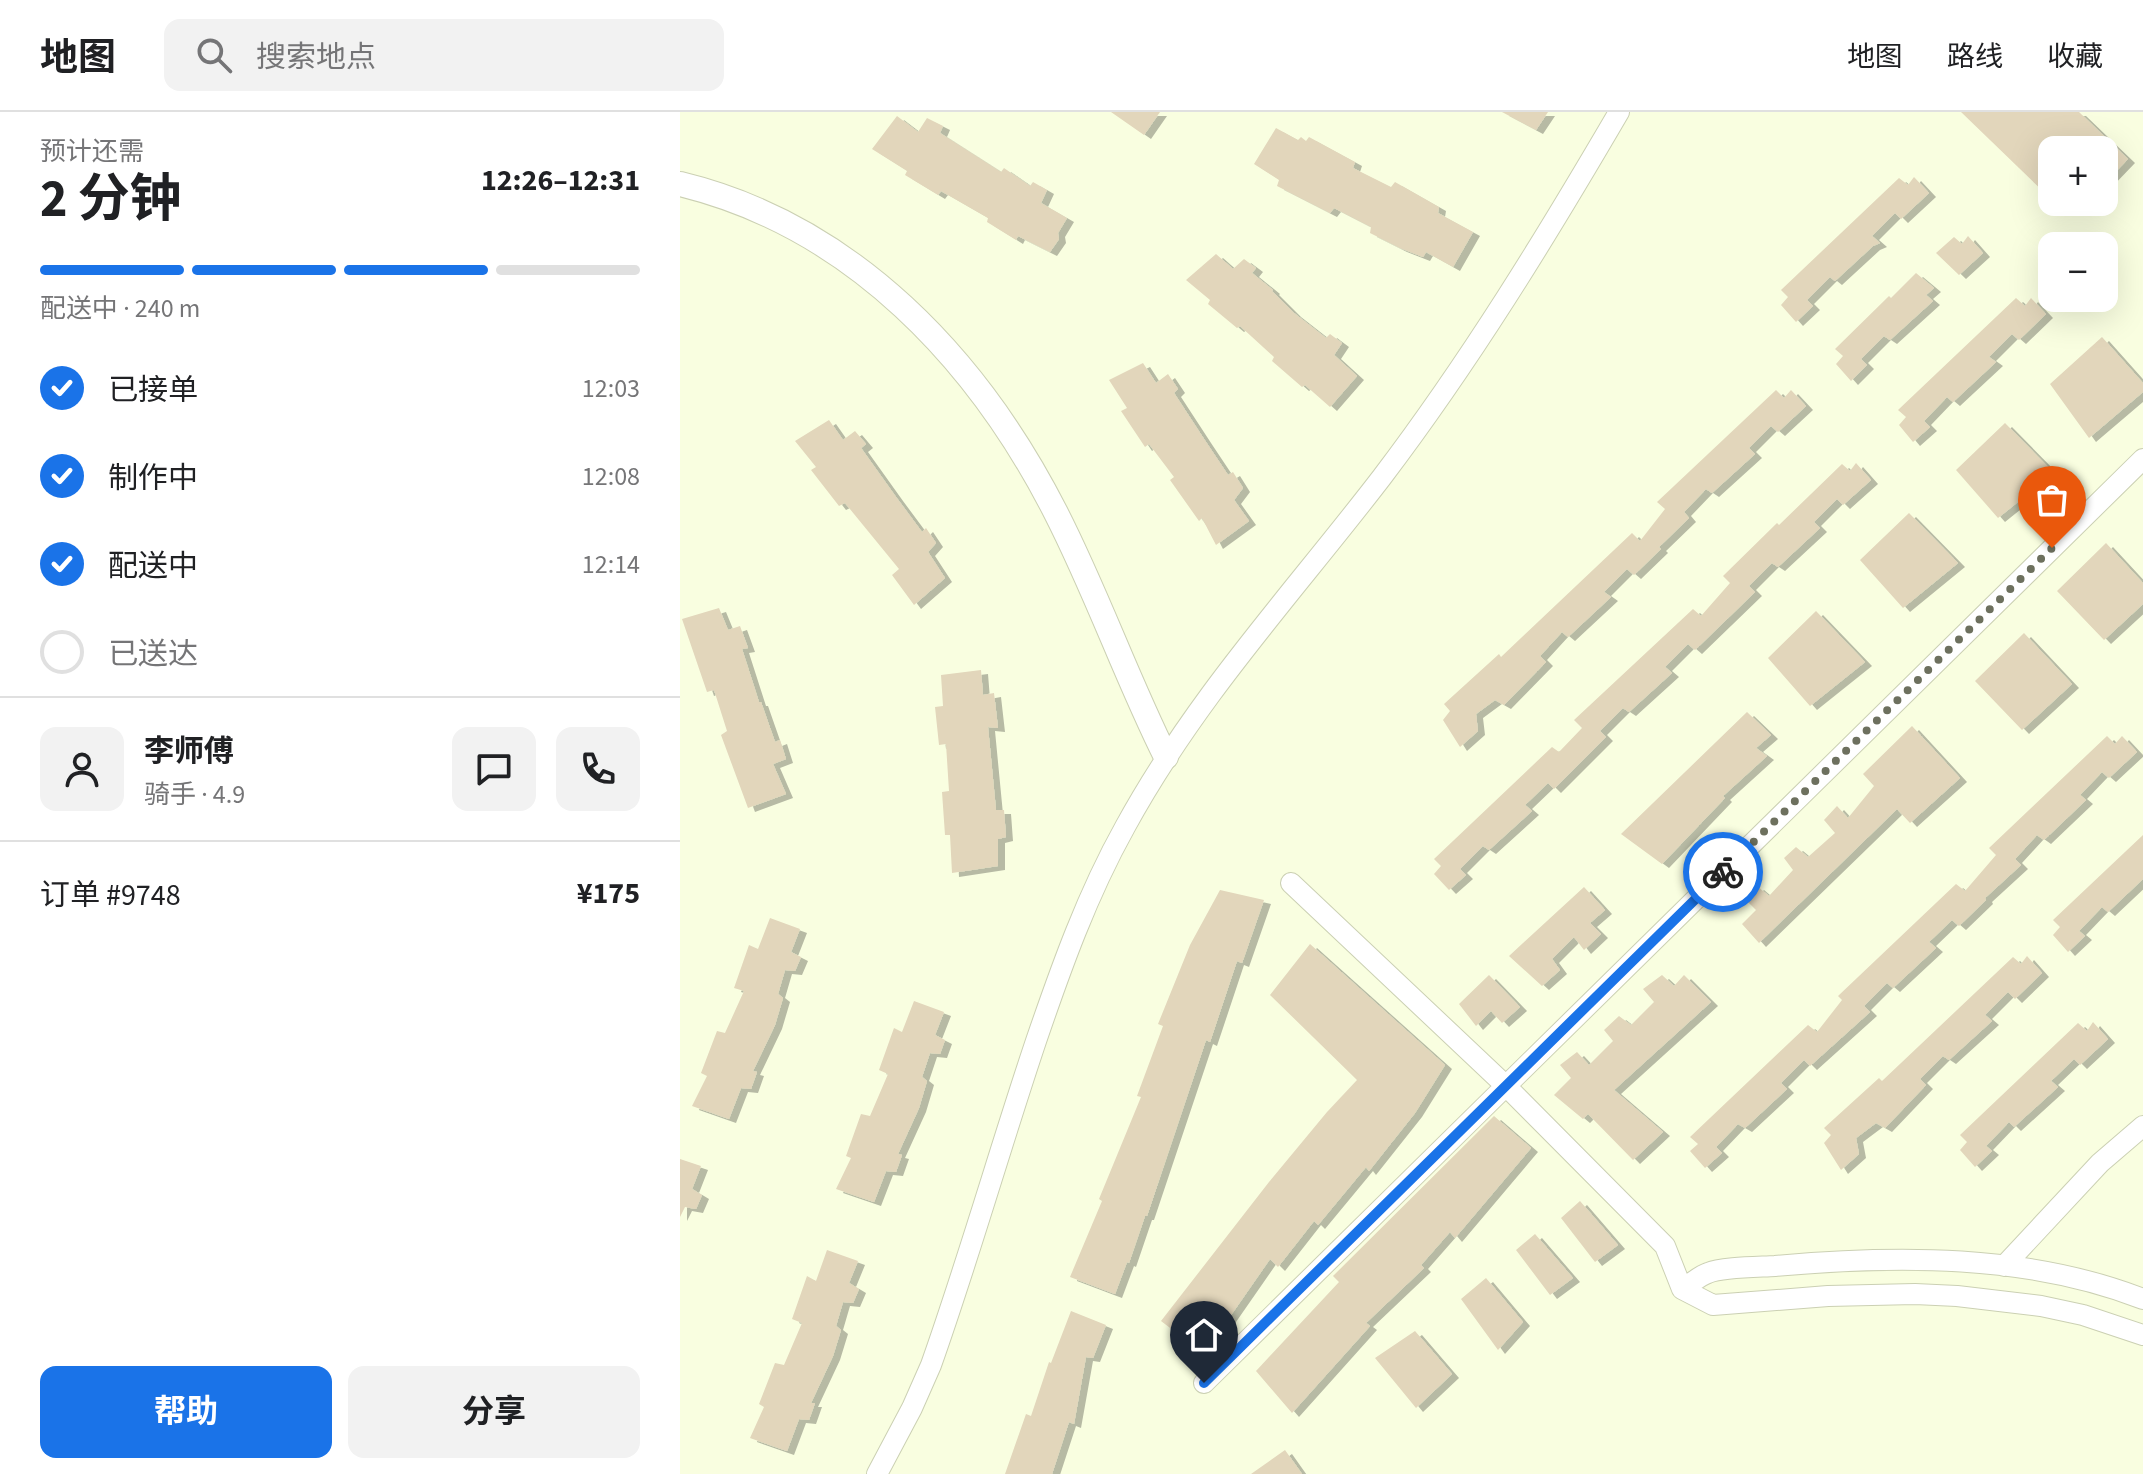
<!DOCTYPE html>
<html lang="zh">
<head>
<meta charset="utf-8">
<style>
	body { margin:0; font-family:"Source Sans 3","Noto Sans SC",sans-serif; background:#f2f2f2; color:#202124; height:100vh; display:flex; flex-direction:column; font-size:30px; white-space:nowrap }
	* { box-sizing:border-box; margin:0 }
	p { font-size:26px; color:#757577 }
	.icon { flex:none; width:44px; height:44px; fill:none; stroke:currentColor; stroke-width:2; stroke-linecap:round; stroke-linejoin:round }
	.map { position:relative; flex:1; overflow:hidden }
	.sheet { display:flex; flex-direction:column; background:#fff; width:680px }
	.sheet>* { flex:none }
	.controls { position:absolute; left:1358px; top:24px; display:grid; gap:16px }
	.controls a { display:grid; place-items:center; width:80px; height:80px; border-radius:16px; background:#fff; box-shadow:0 8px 32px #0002; font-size:40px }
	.pin { position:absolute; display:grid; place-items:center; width:68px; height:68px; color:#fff; margin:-82px -34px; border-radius:50% 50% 50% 0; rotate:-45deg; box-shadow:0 0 8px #0007 }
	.pin .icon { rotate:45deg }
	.courier { position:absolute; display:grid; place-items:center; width:80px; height:80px; margin:-40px; border:6px solid #1a73e8; border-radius:50%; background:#fff; color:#222; box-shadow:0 2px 10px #0007 }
	.overview em { font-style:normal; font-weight:700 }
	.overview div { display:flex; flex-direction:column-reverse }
	.overview { display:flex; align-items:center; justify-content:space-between; height:136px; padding:0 40px }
	h1 { font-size:52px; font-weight:700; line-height:60px }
	.bar { display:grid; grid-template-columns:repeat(4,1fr); gap:12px 8px; align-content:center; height:96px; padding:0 40px }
	.bar i { height:10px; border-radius:6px; background:#e0e0e0 }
	.bar .current { background:#1a73e8 }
	.bar p { grid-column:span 4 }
	.line { display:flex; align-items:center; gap:20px; padding:0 40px; border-top:2px solid #e0e0e0 }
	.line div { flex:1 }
	.round { display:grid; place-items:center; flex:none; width:84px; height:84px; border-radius:16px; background:#f2f2f2 }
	ol { padding:0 40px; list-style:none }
	li { display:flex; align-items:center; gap:24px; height:88px }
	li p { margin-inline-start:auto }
	li .icon { padding:8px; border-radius:50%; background:#1a73e8; color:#fff; stroke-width:4 }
	li:last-child { color:#757577 }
	li i { width:44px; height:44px; border:4px solid #e0e0e0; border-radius:50% }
	.primary-button { display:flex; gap:16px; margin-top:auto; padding:16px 40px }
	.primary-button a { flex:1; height:92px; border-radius:16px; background:#1a73e8; color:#fff; font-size:32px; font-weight:700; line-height:92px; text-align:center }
	.primary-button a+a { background:#f2f2f2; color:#202124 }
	header { display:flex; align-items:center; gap:48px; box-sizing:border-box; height:112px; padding:0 40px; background:#fff; border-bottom:2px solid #e0e0e0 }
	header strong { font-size:38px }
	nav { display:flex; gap:44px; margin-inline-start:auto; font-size:28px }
	.search { width:560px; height:72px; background:#f2f2f2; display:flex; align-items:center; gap:20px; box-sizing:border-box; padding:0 28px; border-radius:16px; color:#757577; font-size:30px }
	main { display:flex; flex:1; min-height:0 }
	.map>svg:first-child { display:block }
	.building { fill:#e2d6bb; filter:url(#shadow) }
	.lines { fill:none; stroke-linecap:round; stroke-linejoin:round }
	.minor-casing { stroke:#cbd0b3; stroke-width:22 }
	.tertiary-casing { stroke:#cbd0b3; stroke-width:26 }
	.minor { stroke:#fff; stroke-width:20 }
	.tertiary { stroke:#fff; stroke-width:24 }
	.done { stroke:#6d705e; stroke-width:8; stroke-dasharray:0 14.4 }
	.route { stroke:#1a73e8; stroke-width:10 }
</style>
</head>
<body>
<header>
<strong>地图</strong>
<div class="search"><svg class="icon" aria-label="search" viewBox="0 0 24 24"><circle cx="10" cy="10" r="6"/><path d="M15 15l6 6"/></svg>搜索地点</div>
<nav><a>地图</a><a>路线</a><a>收藏</a></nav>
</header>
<main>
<section class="sheet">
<div class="overview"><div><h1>2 分钟</h1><p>预计还需</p></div><em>12:26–12:31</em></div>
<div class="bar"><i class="current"></i><i class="current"></i><i class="current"></i><i></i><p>配送中 · 240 m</p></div>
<ol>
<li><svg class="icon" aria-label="check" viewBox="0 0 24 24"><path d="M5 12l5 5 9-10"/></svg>已接单<p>12:03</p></li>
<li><svg class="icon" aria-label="check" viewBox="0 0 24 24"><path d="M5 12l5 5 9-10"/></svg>制作中<p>12:08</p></li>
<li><svg class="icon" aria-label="check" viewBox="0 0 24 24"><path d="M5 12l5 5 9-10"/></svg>配送中<p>12:14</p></li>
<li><i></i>已送达</li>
</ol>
<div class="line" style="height:144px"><a class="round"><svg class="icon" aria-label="person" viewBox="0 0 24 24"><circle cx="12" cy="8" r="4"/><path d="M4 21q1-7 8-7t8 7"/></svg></a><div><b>李师傅</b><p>骑手 · 4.9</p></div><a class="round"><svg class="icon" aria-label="chat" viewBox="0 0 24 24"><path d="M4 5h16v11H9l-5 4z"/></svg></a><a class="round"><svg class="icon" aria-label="phone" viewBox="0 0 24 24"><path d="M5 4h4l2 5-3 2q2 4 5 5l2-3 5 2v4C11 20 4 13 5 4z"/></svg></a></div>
<div class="line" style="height:104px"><div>订单 #9748</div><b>¥175</b></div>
<div class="primary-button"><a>帮助</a><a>分享</a></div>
</section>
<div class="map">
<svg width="1463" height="1362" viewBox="0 0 1463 1362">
	<defs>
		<filter id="shadow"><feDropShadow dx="7" dy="4" stdDeviation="0" flood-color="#0004"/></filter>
	</defs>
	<rect width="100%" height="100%" fill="#f9fee0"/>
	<!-- building -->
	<path class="building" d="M 431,0 L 480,0 L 464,23 Z
		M 822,0 L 868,0 L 856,18 Z
		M 1281,0 L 1399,0 L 1448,47 L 1424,72 L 1424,38 L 1372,38 L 1372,88 Z
		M 217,4 L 238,20 L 247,6 L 263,14 L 260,21 L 321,60 L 324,56 L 350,74 L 353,70 L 367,78 L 361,91 L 387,106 L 378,121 L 379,127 L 370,140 L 338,124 L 336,128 L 307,110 L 308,106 L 261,79 L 258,83 L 225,63 L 227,59 L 192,37 Z
		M 596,16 L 618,28 L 621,25 L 626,29 L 629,25 L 675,50 L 673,56 L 711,75 L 715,70 L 759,95 L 758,101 L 793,120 L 773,155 L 746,140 L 743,145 L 720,136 L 690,121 L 691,115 L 654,96 L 650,101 L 597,74 L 599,68 L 574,52 Z
		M 1234,65 L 1249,81 L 1221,107 L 1215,101 L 1192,124 L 1200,131 L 1193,134 L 1155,169 L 1150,165 L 1127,188 L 1133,194 L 1116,210 L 1101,193 L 1108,185 L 1101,178 L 1219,66 L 1228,73 Z
		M 1288,124 L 1303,141 L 1279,163 L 1256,141 L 1274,125 L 1282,132 Z
		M 536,142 L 553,157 L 564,147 L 576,156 L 572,161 L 593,178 L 592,179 L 614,201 L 646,226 L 650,222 L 662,231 L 654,243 L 677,264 L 650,295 L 625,273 L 622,275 L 592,249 L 594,245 L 560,214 L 557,216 L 528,192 L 530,188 L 506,168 Z
		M 1236,161 L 1254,176 L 1246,183 L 1253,189 L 1210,228 L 1204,224 L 1181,247 L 1187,253 L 1171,269 L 1156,252 L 1163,244 L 1155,237 L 1209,184 L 1211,186 Z
		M 1336,186 L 1345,194 L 1351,186 L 1366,202 L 1339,228 L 1332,222 L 1309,245 L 1316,250 L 1273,290 L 1267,285 L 1244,309 L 1250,315 L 1233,330 L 1219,313 L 1226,305 L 1218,298 Z
		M 1422,225 L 1463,271 L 1463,280 L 1409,326 L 1370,272 Z
		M 463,251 L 476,271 L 488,262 L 498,277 L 494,281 L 524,327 L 548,363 L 553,360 L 563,376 L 554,388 L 569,409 L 536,433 L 522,406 L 519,409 L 490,368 L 494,365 L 469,332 L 465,335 L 441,299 L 447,296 L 429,268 Z
		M 1096,278 L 1104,286 L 1111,278 L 1126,294 L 1098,320 L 1091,314 L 1069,336 L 1075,342 L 1032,381 L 1026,377 L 1004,400 L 1009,406 L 979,435 L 981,437 L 954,463 L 947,457 L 924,480 L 931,485 L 888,525 L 882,520 L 860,544 L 866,550 L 824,593 L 815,588 L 796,602 L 798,619 L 780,635 L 763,608 L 770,599 L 764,592 L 819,542 L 821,545 L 952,421 L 960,429 L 985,397 L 977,390 Z
		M 149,308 L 163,328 L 175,319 L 186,332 L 181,336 L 216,385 L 242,420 L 246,416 L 256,431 L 248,440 L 265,466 L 234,493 L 212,463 L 219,457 L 165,391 L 159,394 L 131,358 L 136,355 L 115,329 Z
		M 1325,311 L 1374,361 L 1318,406 L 1276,358 Z
		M 1176,351 L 1191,368 L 1163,393 L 1157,387 L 1134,410 L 1140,416 L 1098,455 L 1092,451 L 1069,474 L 1075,480 L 1015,538 L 1008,532 L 985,555 L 992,561 L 949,600 L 943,596 L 920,619 L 926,625 L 874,677 L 868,671 L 845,693 L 852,699 L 809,738 L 803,734 L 780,757 L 786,763 L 769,778 L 754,762 L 761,754 L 754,747 L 872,635 L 879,640 L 902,616 L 894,608 L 1013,497 L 1021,504 L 1050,471 L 1043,464 L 1097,411 L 1099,413 L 1162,352 L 1170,359 Z
		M 1229,401 L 1278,451 L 1223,496 L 1180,448 Z
		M 1426,431 L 1463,471 L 1463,492 L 1424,528 L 1377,479 Z
		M 39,496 L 48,518 L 60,514 L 68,536 L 62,537 L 79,590 L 81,590 L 95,630 L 100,628 L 106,647 L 93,652 L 106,682 L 68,696 L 41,623 L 47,619 L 34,578 L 27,580 L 2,507 Z
		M 1136,499 L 1185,550 L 1130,594 L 1088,546 Z
		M 1344,521 L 1392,572 L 1342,618 L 1295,569 Z
		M 301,558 L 303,583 L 314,581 L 318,616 L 308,615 L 316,698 L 324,698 L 326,725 L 318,727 L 318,754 L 272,761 L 270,723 L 265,723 L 262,680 L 269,679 L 266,632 L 259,633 L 255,595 L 263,594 L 261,563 Z
		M 1067,600 L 1091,623 L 1076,636 L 1087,644 L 1043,684 L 1045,686 L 982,752 L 941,722 Z
		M 1232,614 L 1280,666 L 1230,711 L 1217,697 L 1079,831 L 1062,812 L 1076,798 L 1065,787 L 1077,774 L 1089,784 L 1113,758 L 1104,746 L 1116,735 L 1128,745 L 1155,721 L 1144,708 L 1157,694 L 1168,706 L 1194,674 L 1183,662 Z
		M 1427,624 L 1435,632 L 1442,624 L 1457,640 L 1429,666 L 1422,660 L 1400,683 L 1406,688 L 1364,728 L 1357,723 L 1335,747 L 1341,753 L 1305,786 L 1306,788 L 1279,814 L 1272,808 L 1249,830 L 1256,836 L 1213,876 L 1207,871 L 1184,894 L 1190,900 L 1130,954 L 1124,948 L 1101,971 L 1107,977 L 1065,1016 L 1058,1012 L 1036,1035 L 1042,1041 L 1025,1056 L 1010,1039 L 1018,1032 L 1010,1025 L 1128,913 L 1137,920 L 1162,888 L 1158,884 L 1276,772 L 1285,779 L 1316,743 L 1309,736 Z
		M 1463,723 L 1463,767 L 1428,800 L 1422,795 L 1399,819 L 1405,824 L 1388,840 L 1373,823 L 1380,815 L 1373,808 Z
		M 904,775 L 925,798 L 910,811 L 921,822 L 904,838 L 894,825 L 872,847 L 880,858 L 862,874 L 829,844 Z
		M 540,778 L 584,788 L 562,851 L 557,849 L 530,930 L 526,928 L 467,1104 L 465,1104 L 449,1151 L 447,1150 L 435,1182 L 390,1165 L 422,1089 L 419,1087 L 461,985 L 457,984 L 483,914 L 478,912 L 510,833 Z
		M 90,806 L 120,817 L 111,840 L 121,845 L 115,859 L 105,858 L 98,882 L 103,886 L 95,913 L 73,959 L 77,960 L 71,977 L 61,976 L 49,1007 L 12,994 L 27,964 L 21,961 L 37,919 L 45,921 L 64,879 L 54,876 L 69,833 L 78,837 Z
		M 630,832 L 765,953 L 735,1001 L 689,1059 L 686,1055 L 638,1113 L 634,1109 L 598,1155 L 590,1147 L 524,1242 L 481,1209 L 589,1070 L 647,1000 L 677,968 L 590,883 Z
		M 1347,844 L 1362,861 L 1335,887 L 1328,880 L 1305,903 L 1312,909 L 1269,948 L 1263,944 L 1240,967 L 1246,973 L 1205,1016 L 1196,1011 L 1176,1026 L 1179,1042 L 1161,1058 L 1144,1031 L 1151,1023 L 1144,1016 L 1199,966 L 1202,969 L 1333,845 L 1341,852 Z
		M 809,863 L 840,895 L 822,911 L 811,899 L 796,914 L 779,892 Z
		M 982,863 L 994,874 L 1004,863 L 1031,890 L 934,978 L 983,1020 L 953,1048 L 908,1002 L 903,1007 L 874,983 L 891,966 L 880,953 L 897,940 L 909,953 L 933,929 L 924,918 L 939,904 L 951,913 L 974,890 L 963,877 Z
		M 234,889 L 264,900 L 255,923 L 265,928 L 260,942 L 250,941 L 242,965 L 247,969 L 239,996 L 218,1042 L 222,1043 L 216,1060 L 206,1059 L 194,1090 L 156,1077 L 171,1046 L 166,1044 L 181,1002 L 190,1004 L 208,962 L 199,958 L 214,916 L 222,920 Z
		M 1413,910 L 1428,927 L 1400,953 L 1394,947 L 1371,969 L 1378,975 L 1334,1015 L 1329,1010 L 1306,1034 L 1312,1039 L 1295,1055 L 1280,1038 L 1287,1030 L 1280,1023 L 1398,911 L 1407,919 Z
		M 814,1004 L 851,1036 L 775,1126 L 770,1120 L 741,1153 L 744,1156 L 686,1211 L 690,1214 L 612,1301 L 576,1259 L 659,1170 L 653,1164 Z
		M 0,1047 L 21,1054 L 12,1077 L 22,1083 L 16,1097 L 5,1095 L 0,1105 Z
		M 900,1089 L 938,1133 L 915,1150 L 881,1106 Z
		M 855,1122 L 893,1166 L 870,1183 L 836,1138 Z
		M 147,1138 L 178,1149 L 169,1171 L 179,1177 L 173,1191 L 163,1190 L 156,1214 L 161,1218 L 153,1244 L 131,1291 L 135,1291 L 129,1308 L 119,1307 L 107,1339 L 70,1326 L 84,1295 L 79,1292 L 95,1251 L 104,1253 L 122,1211 L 112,1207 L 127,1164 L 136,1169 Z
		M 806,1166 L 843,1210 L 818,1238 L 781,1187 Z
		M 391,1199 L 426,1213 L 413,1246 L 406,1245 L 394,1312 L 389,1310 L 372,1362 L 325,1362 L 346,1302 L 351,1304 L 369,1250 L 371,1251 Z
		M 735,1219 L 772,1262 L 736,1296 L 695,1246 Z
		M 605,1338 L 622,1362 L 571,1362 Z"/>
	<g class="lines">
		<defs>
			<path id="minor" d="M 611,771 L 826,974 L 985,1134 L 1002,1177 L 1033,1193 L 1148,1184 L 1235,1182 L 1277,1184 L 1361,1194 L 1403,1203 L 1463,1223
				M 1324,1154 L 1420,1051 L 1463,1014
				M 1002,1177 C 1011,1172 1019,1164 1028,1161 C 1042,1155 1079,1155 1095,1154 C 1216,1143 1348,1142 1463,1187
				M 524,1271 L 1463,347
				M 197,1362 L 232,1296 L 251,1253 C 289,1146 320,1036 356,929 C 381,856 407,783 445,715 C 516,585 613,481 702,365 C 790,249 866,125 939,0"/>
			<path id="tertiary" d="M 0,72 C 173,114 298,248 376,401 C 417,481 446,565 486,645"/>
		</defs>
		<!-- minor casing -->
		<use href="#minor" class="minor-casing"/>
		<!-- tertiary casing -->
		<use href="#tertiary" class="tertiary-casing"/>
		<!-- minor -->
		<use href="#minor" class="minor"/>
		<!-- tertiary -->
		<use href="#tertiary" class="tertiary"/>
	</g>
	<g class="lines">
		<!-- done -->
		<path class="done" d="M 1043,760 L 1372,436"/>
		<!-- route -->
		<path class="route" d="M 524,1271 L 1043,760"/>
	</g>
</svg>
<div class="controls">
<a>+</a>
<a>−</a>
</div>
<div class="pin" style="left:1372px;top:436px;background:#ea580c"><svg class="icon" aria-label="bag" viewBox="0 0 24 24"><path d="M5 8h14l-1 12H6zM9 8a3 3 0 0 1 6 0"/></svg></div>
<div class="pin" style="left:524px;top:1271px;background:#1f2937"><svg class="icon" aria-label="home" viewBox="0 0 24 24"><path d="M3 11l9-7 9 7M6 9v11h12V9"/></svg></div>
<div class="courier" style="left:1043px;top:760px"><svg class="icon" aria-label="bike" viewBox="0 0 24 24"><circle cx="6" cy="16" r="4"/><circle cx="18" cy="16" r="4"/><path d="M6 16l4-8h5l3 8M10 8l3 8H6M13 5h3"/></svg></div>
</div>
</main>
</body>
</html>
